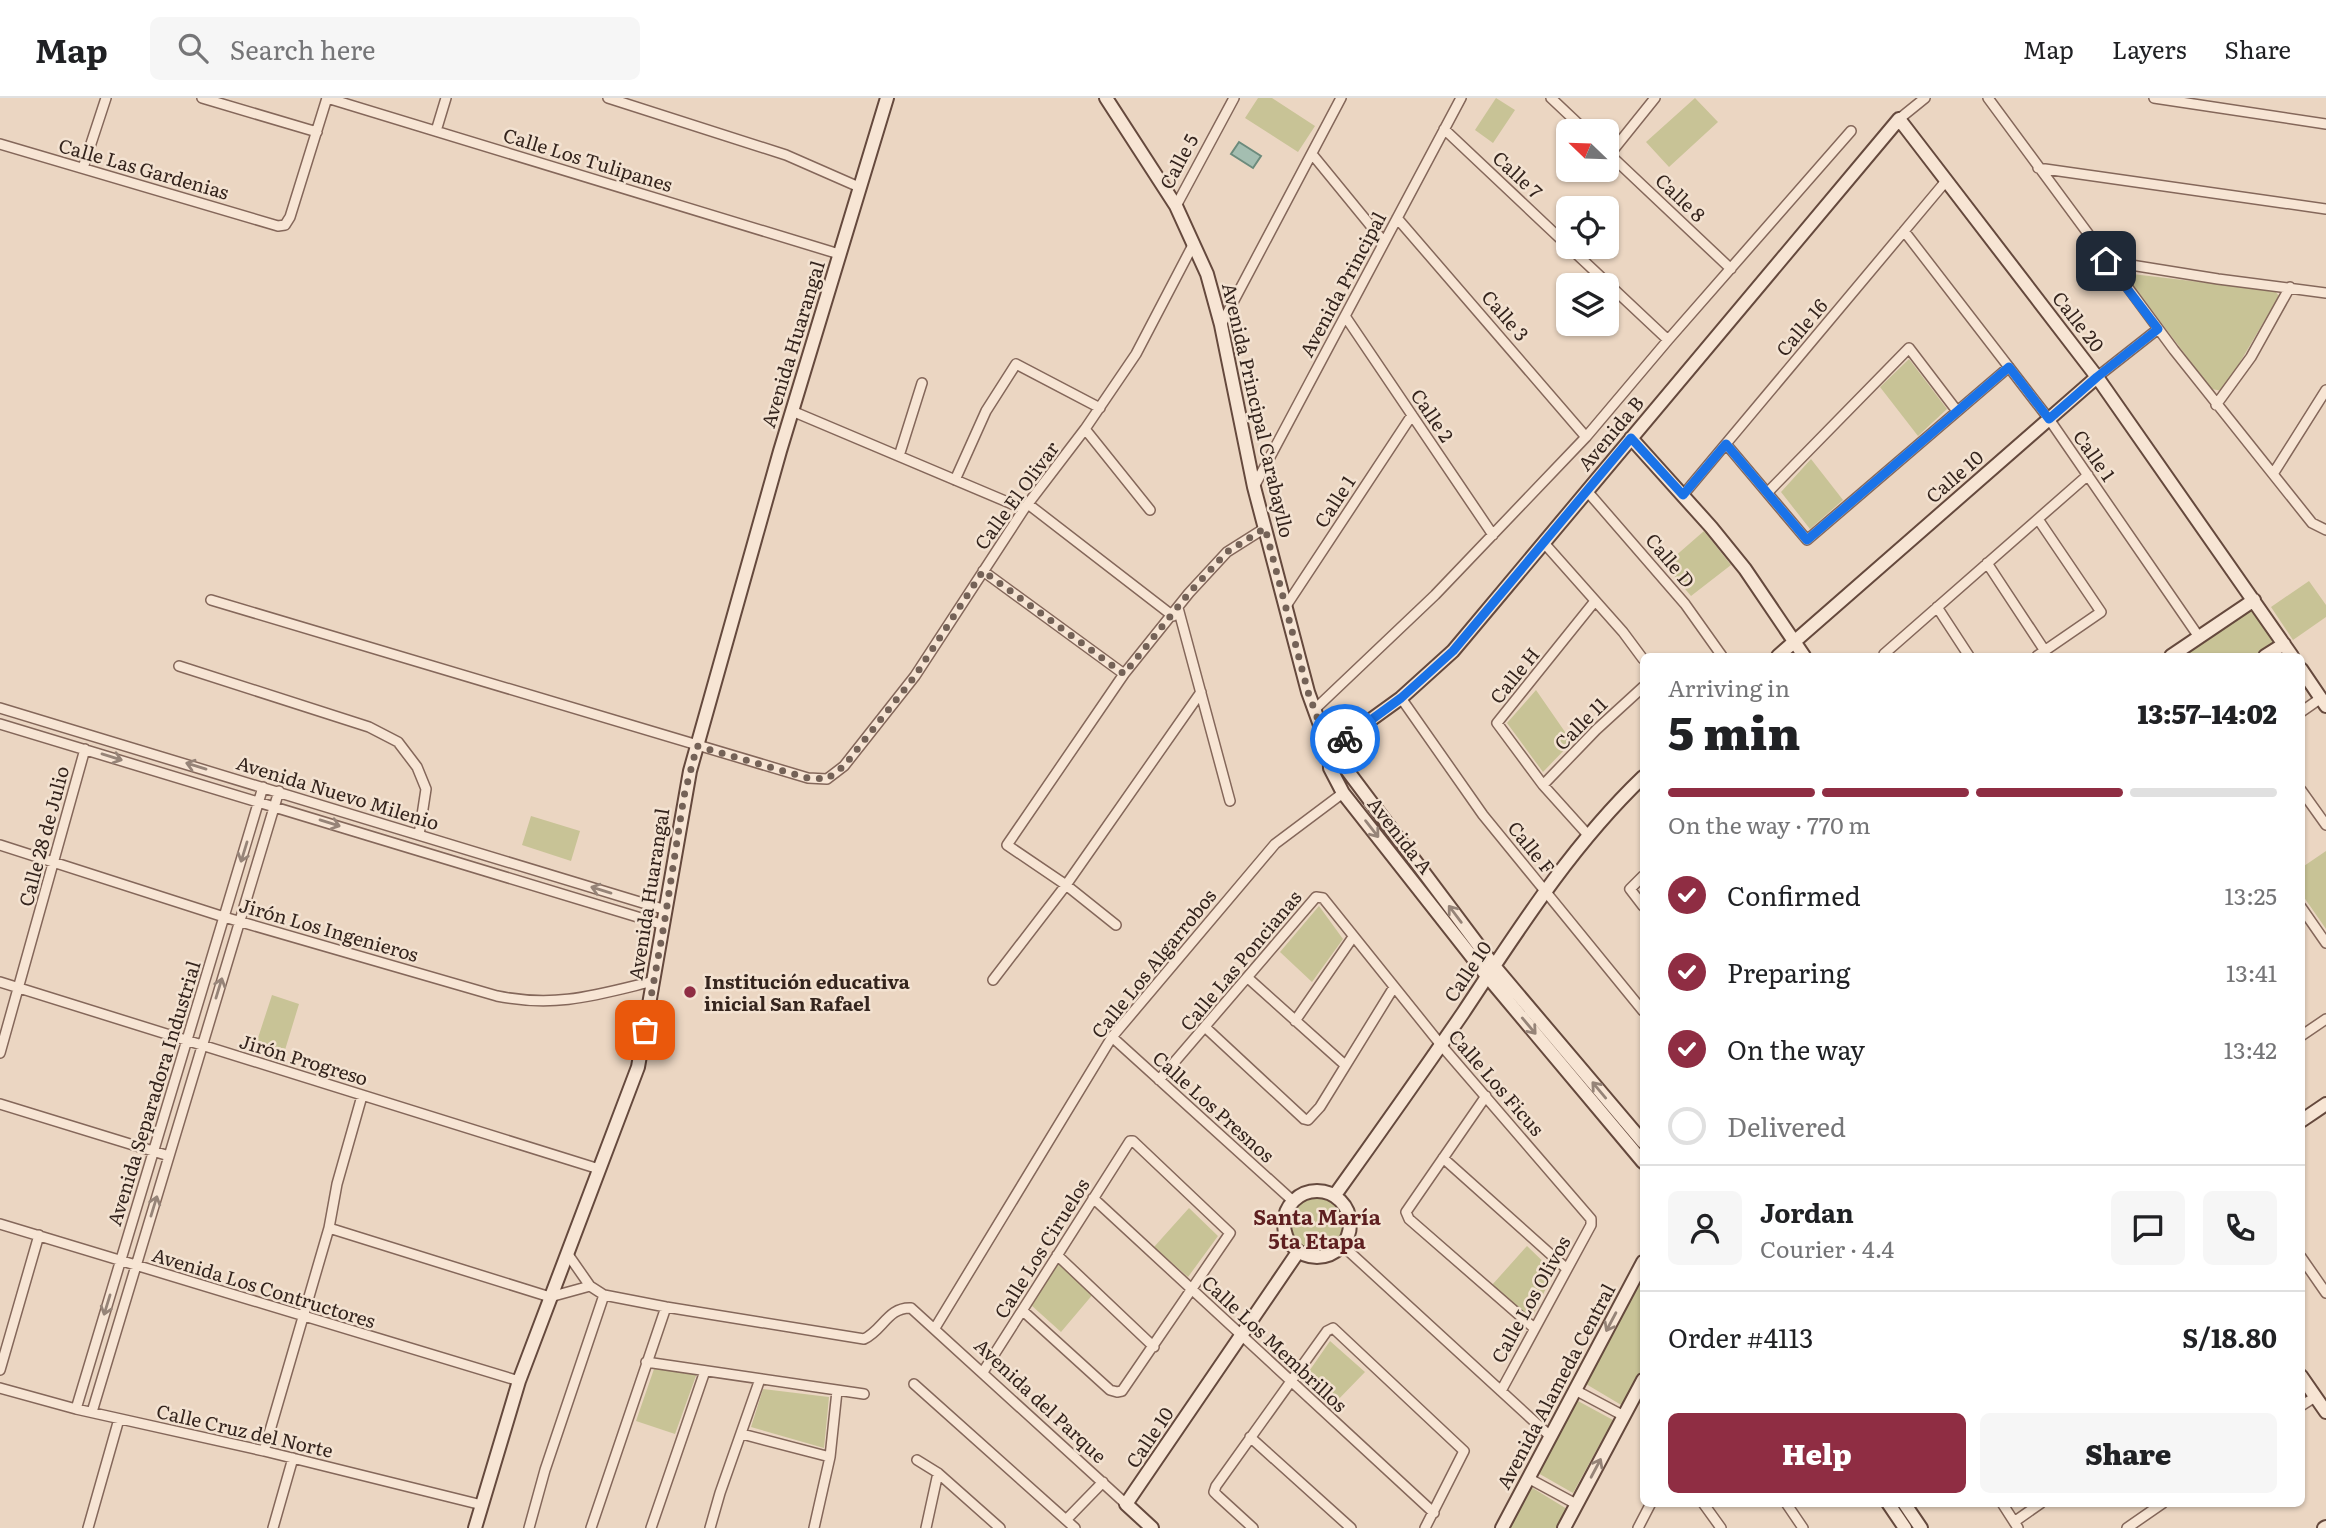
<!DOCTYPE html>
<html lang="en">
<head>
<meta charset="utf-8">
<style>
	body { margin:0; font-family:Literata,serif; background:#f6f6f6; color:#202124; height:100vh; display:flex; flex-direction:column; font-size:26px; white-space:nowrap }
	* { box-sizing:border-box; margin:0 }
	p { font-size:23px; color:#757577 }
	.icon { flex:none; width:38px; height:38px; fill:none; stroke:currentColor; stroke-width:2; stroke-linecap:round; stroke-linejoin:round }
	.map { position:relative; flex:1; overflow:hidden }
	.sheet { position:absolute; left:1640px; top:555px; width:665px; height:854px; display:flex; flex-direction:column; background:#fff; border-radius:10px; box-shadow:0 2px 5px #0004 }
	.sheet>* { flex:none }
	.needle { width:46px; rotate:293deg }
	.buttons { position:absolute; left:1556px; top:21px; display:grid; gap:14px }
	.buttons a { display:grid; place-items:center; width:63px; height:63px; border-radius:10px; background:#fff; box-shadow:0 2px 5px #0004; font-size:35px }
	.pin { position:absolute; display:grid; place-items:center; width:60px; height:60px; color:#fff; margin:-30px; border-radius:14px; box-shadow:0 4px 10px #0006 }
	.courier { position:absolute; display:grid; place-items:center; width:70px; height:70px; margin:-35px; border:5px solid #1a73e8; border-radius:50%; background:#fff; color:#222; box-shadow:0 2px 9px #0007 }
	.overview em { font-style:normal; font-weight:800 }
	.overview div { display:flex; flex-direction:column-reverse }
	.overview { display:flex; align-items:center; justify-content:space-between; height:119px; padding:0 28px }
	h1 { font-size:46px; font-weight:800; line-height:52px }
	.bar { display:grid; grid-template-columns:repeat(4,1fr); gap:10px 7px; align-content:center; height:84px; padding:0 28px }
	.bar i { height:9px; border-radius:5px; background:#e0e0e0 }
	.bar .on { background:#8f2d43 }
	.bar p { grid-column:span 4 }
	.line { display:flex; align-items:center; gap:18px; padding:0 28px; border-top:2px solid #e0e0e0 }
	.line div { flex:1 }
	.round { display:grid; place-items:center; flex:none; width:74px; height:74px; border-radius:10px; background:#f6f6f6 }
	ol { padding:0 28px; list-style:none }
	li { display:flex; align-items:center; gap:21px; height:77px }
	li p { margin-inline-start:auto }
	li .icon { padding:7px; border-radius:50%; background:#8f2d43; color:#fff; stroke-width:4 }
	li:last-child { color:#757577 }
	li i { width:38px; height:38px; border:4px solid #e0e0e0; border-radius:50% }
	.cta { display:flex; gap:14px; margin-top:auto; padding:14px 28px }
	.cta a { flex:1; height:80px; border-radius:10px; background:#8f2d43; color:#fff; font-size:28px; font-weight:800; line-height:80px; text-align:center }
	.cta a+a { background:#f6f6f6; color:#202124 }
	header { display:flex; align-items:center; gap:42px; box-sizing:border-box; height:98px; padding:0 35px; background:#fff; border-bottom:2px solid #e0e0e0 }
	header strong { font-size:33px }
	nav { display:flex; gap:38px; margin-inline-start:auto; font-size:24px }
	.search { width:490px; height:63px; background:#f6f6f6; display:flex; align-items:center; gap:18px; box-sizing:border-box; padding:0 24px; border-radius:10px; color:#757577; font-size:26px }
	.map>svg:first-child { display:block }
	.green { fill:#c8c396 }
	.water { fill:#a4beb1; stroke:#6c8b7c; stroke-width:2 }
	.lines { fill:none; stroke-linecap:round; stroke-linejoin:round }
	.street-casing { stroke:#84675a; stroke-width:12 }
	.secondary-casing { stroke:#65493d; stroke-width:16 }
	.street { stroke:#f7e5d4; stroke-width:9 }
	.secondary { stroke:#f7e5d4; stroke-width:12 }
	.oneway { stroke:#968478 }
	.done { stroke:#746257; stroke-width:7; stroke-dasharray:0 12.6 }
	.route { stroke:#1a73e8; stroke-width:9 }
	.poi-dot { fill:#8f2d43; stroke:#f3e2d1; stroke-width:2.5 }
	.labels { text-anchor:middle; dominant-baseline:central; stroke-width:5; stroke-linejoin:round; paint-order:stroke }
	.street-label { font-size:19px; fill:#34241d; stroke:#f3e2d1 }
	.poi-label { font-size:19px; font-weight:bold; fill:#34241d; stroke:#f3e2d1; text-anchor:start }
	.neighbourhood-label { font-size:21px; font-weight:bold; fill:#5e1f20; stroke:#f3e2d1 }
</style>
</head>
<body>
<header>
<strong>Map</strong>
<div class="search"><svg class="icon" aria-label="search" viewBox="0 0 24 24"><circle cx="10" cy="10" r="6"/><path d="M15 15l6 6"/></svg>Search here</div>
<nav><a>Map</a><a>Layers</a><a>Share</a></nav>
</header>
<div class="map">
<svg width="2326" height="1430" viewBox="0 0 2326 1430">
	<rect width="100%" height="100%" fill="#ebd6c2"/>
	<!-- green -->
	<path class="green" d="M 1258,0 L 1272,0 L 1315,28 L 1298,54 L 1245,20 Z
		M 1496,0 L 1515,12 L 1493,45 L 1475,32 Z
		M 1695,0 L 1718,24 L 1669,69 L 1646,44 Z
		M 2124,175 L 2275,193 L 2279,198 L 2223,293 L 2211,291 Z
		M 1909,261 L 1947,311 L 1918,338 L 1880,289 Z
		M 1811,361 L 1843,402 L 1810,431 L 1781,394 Z
		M 1704,433 L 1731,467 L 1691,498 L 1665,467 Z
		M 2309,483 L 2326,507 L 2326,519 L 2293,542 L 2271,509 Z
		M 2251,510 L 2274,544 L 2253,558 L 2181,558 Z
		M 1536,592 L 1572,644 L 1543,674 L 1507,625 Z
		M 531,718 L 580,733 L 571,763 L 522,747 Z
		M 2326,753 L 2326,831 L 2301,795 L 2301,770 Z
		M 1319,808 L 1343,841 L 1312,884 L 1280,854 Z
		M 272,897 L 299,906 L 285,952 L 257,943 Z
		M1290 1127a27 27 0 1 1 54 0a27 27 0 1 1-54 0Z
		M 1189,1110 L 1218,1138 L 1188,1179 L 1154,1149 Z
		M 1527,1148 L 1554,1174 L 1531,1221 L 1492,1187 Z
		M 1057,1160 L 1094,1195 L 1061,1234 L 1031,1207 Z
		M 1643,1180 L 1643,1268 L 1623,1308 L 1586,1286 Z
		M 1330,1243 L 1365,1274 L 1332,1308 L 1303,1282 Z
		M 654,1271 L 697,1275 L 675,1336 L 636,1323 Z
		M 763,1291 L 829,1299 L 824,1350 L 751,1329 Z
		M 1578,1303 L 1613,1322 L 1573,1395 L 1538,1375 Z
		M 1531,1389 L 1567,1411 L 1556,1430 L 1509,1430 Z"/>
	<!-- water -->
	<path class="water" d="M 1239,44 L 1261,58 L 1253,70 L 1231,56 Z"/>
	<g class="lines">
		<defs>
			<path id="street" d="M 202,0 L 317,34
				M 327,0 L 839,156
				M 608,0 L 786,57 L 859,89
				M 1551,0 L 1586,33
				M 1988,0 L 2174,252 L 2312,425 L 2326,432
				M 2154,0 L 2326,26
				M 1899,21 L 1925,0
				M 1444,31 L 1568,148
				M 436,33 L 446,0
				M 0,46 L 278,128 L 285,127 L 290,119 L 327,0
				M 1606,53 L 1731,171
				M 1312,56 L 1384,144
				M 1610,56 L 1655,0
				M 83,70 L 106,0
				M 2038,70 L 2326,111
				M 1176,108 L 1234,0
				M 1397,120 L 1586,339
				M 1904,133 L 2049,321 L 2199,539
				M 1569,149 L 1668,242
				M 2106,163 L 2218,181 L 2326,195
				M 1345,218 L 1493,437
				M 1221,227 L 1341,0
				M 2097,279 L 2158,231
				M 2216,307 L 2251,259 L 2290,189
				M 792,313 L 1024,411
				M 1085,331 L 1150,412
				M 1726,346 L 1807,442 L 2009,269
				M 899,358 L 922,285
				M 2273,376 L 2326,292
				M 955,382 L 986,313 L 1016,266 L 1100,310
				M 1254,389 L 1461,0
				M 1587,393 L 1685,506 L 1722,558
				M 1768,394 L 1909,250 L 1957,313
				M 1683,397 L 1946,83
				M 1028,406 L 1173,518
				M 1544,445 L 1623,534 L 1643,561
				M 1987,465 L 2045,553
				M 983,473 L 1124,576
				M 211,502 L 808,680 L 827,681 L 844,668 L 915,578 L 1024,411 L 1085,331 L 1136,256 L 1194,145
				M 1286,508 L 1412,317
				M 1937,509 L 1969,558
				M 1178,510 L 1230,703
				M 1886,558 L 1884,556 L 2088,377
				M 2037,558 L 2101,514 L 2038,421
				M 179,568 L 369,629 L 398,644 L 417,669 L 426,691 L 419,737
				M 1401,600 L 1483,717 L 1643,913
				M 0,610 L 666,812
				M 1314,612 L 1435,497 L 1586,339 L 1668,242 L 1851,33
				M 2301,614 L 2321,600
				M 0,626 L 664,827
				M 1543,687 L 1596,632 L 1643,589
				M 2301,692 L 2326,727
				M 1588,737 L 1543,687 L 1497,625 L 1595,503
				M 0,747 L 224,819 L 497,898 C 557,910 596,897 654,883
				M 1643,778 L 1630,791 L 1643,808
				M 2301,809 L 2326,845
				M 1116,827 L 1066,787 L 1007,747 L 1124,576 L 1189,495 L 1227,454 L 1265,430
				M 1248,880 L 1345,967
				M 993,882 L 1066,787 L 1201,594
				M 0,884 L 599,1071
				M 1295,923 L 1353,839
				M 1206,930 L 1304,1021 L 1308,1022 L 1320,1009 L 1394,889
				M 2301,938 L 2326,921
				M 1112,939 L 1293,1103
				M 0,955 L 85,651
				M 1159,982 L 1316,799 L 1323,800 L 1441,947 L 1591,1121 L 1591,1127 L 1501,1293
				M 1486,998 L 1406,1114 L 1409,1121 L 1534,1230
				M 0,1006 L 169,1058
				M 1443,1060 L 1567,1171
				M 1093,1100 L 1434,1415
				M 0,1126 L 519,1283
				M 329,1130 L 550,1199 L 590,1188 L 567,1155
				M 1343,1148 L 1550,1338
				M 1057,1157 L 1154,1249
				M 2301,1159 L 2326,1195
				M 590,1188 L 604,1197 L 666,1209 L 864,1241 C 883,1232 888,1209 911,1210 L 1126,1406
				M 935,1230 L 1112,939 L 1275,746 L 1343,695
				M 646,1264 L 864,1296
				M 0,1272 L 39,1137
				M 983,1274 L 1130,1043 L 1133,1043 L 1230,1135 L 1122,1293 L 1117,1294 L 1110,1292 L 1023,1213
				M 914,1286 L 1075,1430
				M 0,1290 L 76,1311 L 264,1353 L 482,1407
				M 1575,1292 L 1624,1318
				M 2301,1308 L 2315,1299
				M 76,1311 L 263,689
				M 92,1314 L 279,693
				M 742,1336 L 830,1359
				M 1250,1339 L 1351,1430
				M 264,1353 L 329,1130 L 337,1086 L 362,998
				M 917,1362 L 938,1375 L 1000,1430
				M 1528,1380 L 1576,1406
				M 1703,1405 L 1721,1430
				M 1786,1405 L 1803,1430
				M 2002,1405 L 2018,1430
				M 1066,1422 L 1103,1384
				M 2014,1424 L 2041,1405
				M 88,1430 L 119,1321
				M 273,1430 L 293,1360
				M 529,1430 L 545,1372 L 604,1197
				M 591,1430 L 666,1209
				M 651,1430 L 705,1273
				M 710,1430 L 720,1395 L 760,1281
				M 814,1430 L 830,1359 L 837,1293
				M 926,1430 L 938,1375
				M 1253,1430 L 1218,1398 L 1214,1394 L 1216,1388 L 1327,1233 L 1333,1230 L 1464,1353 L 1425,1430
				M 1638,1430 L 1651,1405
				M 2127,1430 L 2163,1405"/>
			<path id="secondary" d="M 1106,0 L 1176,108 L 1207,176 L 1221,227 L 1254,389 L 1308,594 L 1329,652 L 1330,670 L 1343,695 L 1487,878 L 1643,1064
				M 1631,340 L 1711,429 L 1745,471 L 1804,558
				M 1778,558 L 2097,279
				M 2171,558 L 2254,502
				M 2265,558 L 2284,546
				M 2301,571 L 2326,608
				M 1329,652 L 1401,600 L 1453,553 L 1899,21 L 2097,279 L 2292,558
				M 1329,652 L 1341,664 L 1494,868 L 1643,1044
				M 2301,1023 L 2326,1006
				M1284 1126a33 33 0 1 1 66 0a33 33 0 1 1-66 0Z
				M 1335,1097 C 1378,1037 1421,976 1463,915 C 1518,832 1571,748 1643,679
				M 2301,1278 L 2326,1314
				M 1888,1405 L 1905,1430
				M 1904,1405 L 1921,1430
				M 475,1430 L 519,1283 L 638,969 L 690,673 L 780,353 L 887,0
				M 1152,1430 L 1126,1406 L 1298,1154
				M 1502,1430 L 1643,1164
				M 1564,1430 L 1643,1282
				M 2324,1430 L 2326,1429"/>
		</defs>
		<!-- street casing -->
		<use href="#street" class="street-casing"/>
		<!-- secondary casing -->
		<use href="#secondary" class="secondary-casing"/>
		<!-- street -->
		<use href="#street" class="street"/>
		<!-- secondary -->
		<use href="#secondary" class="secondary"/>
	</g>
	<!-- one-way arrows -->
	<defs><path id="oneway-shaft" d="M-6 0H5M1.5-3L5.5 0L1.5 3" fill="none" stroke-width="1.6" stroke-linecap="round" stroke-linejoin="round" transform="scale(1.75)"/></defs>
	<g class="oneway">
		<use href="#oneway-shaft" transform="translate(112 659) rotate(17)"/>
		<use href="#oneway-shaft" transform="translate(196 668) rotate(-163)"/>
		<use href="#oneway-shaft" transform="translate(330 725) rotate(17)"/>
		<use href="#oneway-shaft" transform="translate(1372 731) rotate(52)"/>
		<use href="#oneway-shaft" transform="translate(244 754) rotate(107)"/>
		<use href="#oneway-shaft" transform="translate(601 792) rotate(-163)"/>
		<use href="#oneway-shaft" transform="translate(1455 816) rotate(-127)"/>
		<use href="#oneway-shaft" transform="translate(219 890) rotate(-73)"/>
		<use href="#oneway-shaft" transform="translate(1529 928) rotate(50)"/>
		<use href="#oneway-shaft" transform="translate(1599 992) rotate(-130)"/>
		<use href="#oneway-shaft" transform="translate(154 1108) rotate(-73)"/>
		<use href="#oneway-shaft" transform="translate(107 1207) rotate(107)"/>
		<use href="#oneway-shaft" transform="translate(1611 1224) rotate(118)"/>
		<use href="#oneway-shaft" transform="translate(1596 1370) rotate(-62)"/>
	</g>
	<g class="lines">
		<!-- done -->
		<path class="done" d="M 645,932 L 664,827 L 684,698 L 697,648 L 808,680 L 827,681 L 844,668 L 915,578 L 983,473 L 1124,576 L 1189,495 L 1227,454 L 1265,430 L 1308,594 L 1329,652 L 1345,641"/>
		<!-- route -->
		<path class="route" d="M 1345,641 L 1401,600 L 1453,553 L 1631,340 L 1683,397 L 1726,346 L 1807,442 L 2009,269 L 2049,321 L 2097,279 L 2158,231 L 2106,163"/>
	</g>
	<!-- markers -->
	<circle class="poi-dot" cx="690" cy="894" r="7"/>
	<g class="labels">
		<!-- street labels -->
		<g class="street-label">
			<text transform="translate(588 61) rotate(17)">Calle Los Tulipanes</text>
			<text transform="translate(1178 63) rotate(-62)">Calle 5</text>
			<text transform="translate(144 70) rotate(16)">Calle Las Gardenias</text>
			<text transform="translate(1518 76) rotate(43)">Calle 7</text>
			<text transform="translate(1681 99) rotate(44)">Calle 8</text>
			<text transform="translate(1342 186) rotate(-62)">Avenida Principal</text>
			<text transform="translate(1506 217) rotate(49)">Calle 3</text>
			<text transform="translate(2079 223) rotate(52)">Calle 20</text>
			<text transform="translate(1801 229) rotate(-50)">Calle 16</text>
			<text transform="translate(792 246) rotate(-73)">Avenida Huarangal</text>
			<text transform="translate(1259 312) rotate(77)">Avenida Principal Carabayllo</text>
			<text transform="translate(1433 317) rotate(56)">Calle 2</text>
			<text transform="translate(1610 335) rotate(-50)">Avenida B</text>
			<text transform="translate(2095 357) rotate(55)">Calle 1</text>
			<text transform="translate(1954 378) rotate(-41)">Calle 10</text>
			<text transform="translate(1016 397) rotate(-54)">Calle El Olivar</text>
			<text transform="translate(1334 403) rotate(-57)">Calle 1</text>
			<text transform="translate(1671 462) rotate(50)">Calle D</text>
			<text transform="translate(1514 577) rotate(-51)">Calle H</text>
			<text transform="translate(1580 625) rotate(-45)">Calle 11</text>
			<text transform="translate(338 694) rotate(17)">Avenida Nuevo Milenio</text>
			<text transform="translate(1401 737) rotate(52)">Avenida A</text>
			<text transform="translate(43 738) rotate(-75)">Calle 28 de Julio</text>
			<text transform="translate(1532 749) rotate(51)">Calle F</text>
			<text transform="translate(648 796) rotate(-81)">Avenida Huarangal</text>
			<text transform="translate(329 831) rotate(16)">Jirón Los Ingenieros</text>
			<text transform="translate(1240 862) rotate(-50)">Calle Las Poncianas</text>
			<text transform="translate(1153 865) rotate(-51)">Calle Los Algarrobos</text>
			<text transform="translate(1467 873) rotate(-56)">Calle 10</text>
			<text transform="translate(304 961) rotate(17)">Jirón Progreso</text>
			<text transform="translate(1497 984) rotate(49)">Calle Los Ficus</text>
			<text transform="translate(153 995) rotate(-73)">Avenida Separadora Industrial</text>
			<text transform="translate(1214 1008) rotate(42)">Calle Los Presnos</text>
			<text transform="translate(1041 1150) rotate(-58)">Calle Los Ciruelos</text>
			<text transform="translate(264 1189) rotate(17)">Avenida Los Contructores</text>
			<text transform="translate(1530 1201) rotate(-61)">Calle Los Olivos</text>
			<text transform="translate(1275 1245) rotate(43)">Calle Los Membrillos</text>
			<text transform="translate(1555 1288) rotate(-62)">Avenida Alameda Central</text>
			<text transform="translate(1041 1302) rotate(43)">Avenida del Parque</text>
			<text transform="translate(245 1332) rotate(13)">Calle Cruz del Norte</text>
			<text transform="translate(1149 1339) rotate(-56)">Calle 10</text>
		</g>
		<!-- poi labels -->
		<g class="poi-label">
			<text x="704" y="883">Institución educativa<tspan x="704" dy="22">inicial San Rafael</tspan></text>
		</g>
		<!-- neighbourhood labels -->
		<g class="neighbourhood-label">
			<text x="1317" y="1117">Santa María<tspan x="1317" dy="24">5ta Etapa</tspan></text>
		</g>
	</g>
</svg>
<div class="buttons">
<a><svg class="needle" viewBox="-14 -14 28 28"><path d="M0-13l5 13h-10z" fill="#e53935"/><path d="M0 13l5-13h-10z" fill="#757577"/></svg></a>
<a><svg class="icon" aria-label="locate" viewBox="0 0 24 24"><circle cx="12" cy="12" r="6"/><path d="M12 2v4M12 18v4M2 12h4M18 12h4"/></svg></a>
<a><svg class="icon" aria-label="layers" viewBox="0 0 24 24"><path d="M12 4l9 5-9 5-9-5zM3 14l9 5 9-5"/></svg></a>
</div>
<div class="pin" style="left:645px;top:932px;background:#ea580c"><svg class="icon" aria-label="bag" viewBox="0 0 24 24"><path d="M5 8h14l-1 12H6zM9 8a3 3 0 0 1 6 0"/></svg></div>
<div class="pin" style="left:2106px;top:163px;background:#1f2937"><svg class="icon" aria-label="home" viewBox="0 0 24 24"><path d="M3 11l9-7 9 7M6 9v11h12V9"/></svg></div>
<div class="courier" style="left:1345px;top:641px"><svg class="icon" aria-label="bike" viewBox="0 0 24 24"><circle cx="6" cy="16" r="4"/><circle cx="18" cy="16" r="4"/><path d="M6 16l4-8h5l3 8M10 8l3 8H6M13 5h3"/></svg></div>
<section class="sheet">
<div class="overview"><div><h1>5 min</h1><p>Arriving in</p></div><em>13:57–14:02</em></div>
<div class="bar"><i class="on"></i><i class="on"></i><i class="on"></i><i></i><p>On the way · 770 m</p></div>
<ol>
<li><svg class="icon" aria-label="check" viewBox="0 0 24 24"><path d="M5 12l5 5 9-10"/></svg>Confirmed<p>13:25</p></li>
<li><svg class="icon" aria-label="check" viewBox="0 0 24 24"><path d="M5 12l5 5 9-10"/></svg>Preparing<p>13:41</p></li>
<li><svg class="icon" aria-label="check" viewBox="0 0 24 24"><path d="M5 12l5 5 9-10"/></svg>On the way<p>13:42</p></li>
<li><i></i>Delivered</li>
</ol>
<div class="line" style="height:126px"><a class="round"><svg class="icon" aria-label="person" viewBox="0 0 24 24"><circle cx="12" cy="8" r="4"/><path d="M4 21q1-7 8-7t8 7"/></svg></a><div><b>Jordan</b><p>Courier · 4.4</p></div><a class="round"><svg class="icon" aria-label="chat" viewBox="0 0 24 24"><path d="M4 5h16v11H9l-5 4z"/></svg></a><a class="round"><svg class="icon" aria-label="phone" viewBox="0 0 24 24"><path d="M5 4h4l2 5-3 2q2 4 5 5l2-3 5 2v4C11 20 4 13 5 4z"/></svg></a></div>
<div class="line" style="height:91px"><div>Order #4113</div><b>S/18.80</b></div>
<div class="cta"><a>Help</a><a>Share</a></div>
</section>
</div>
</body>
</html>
